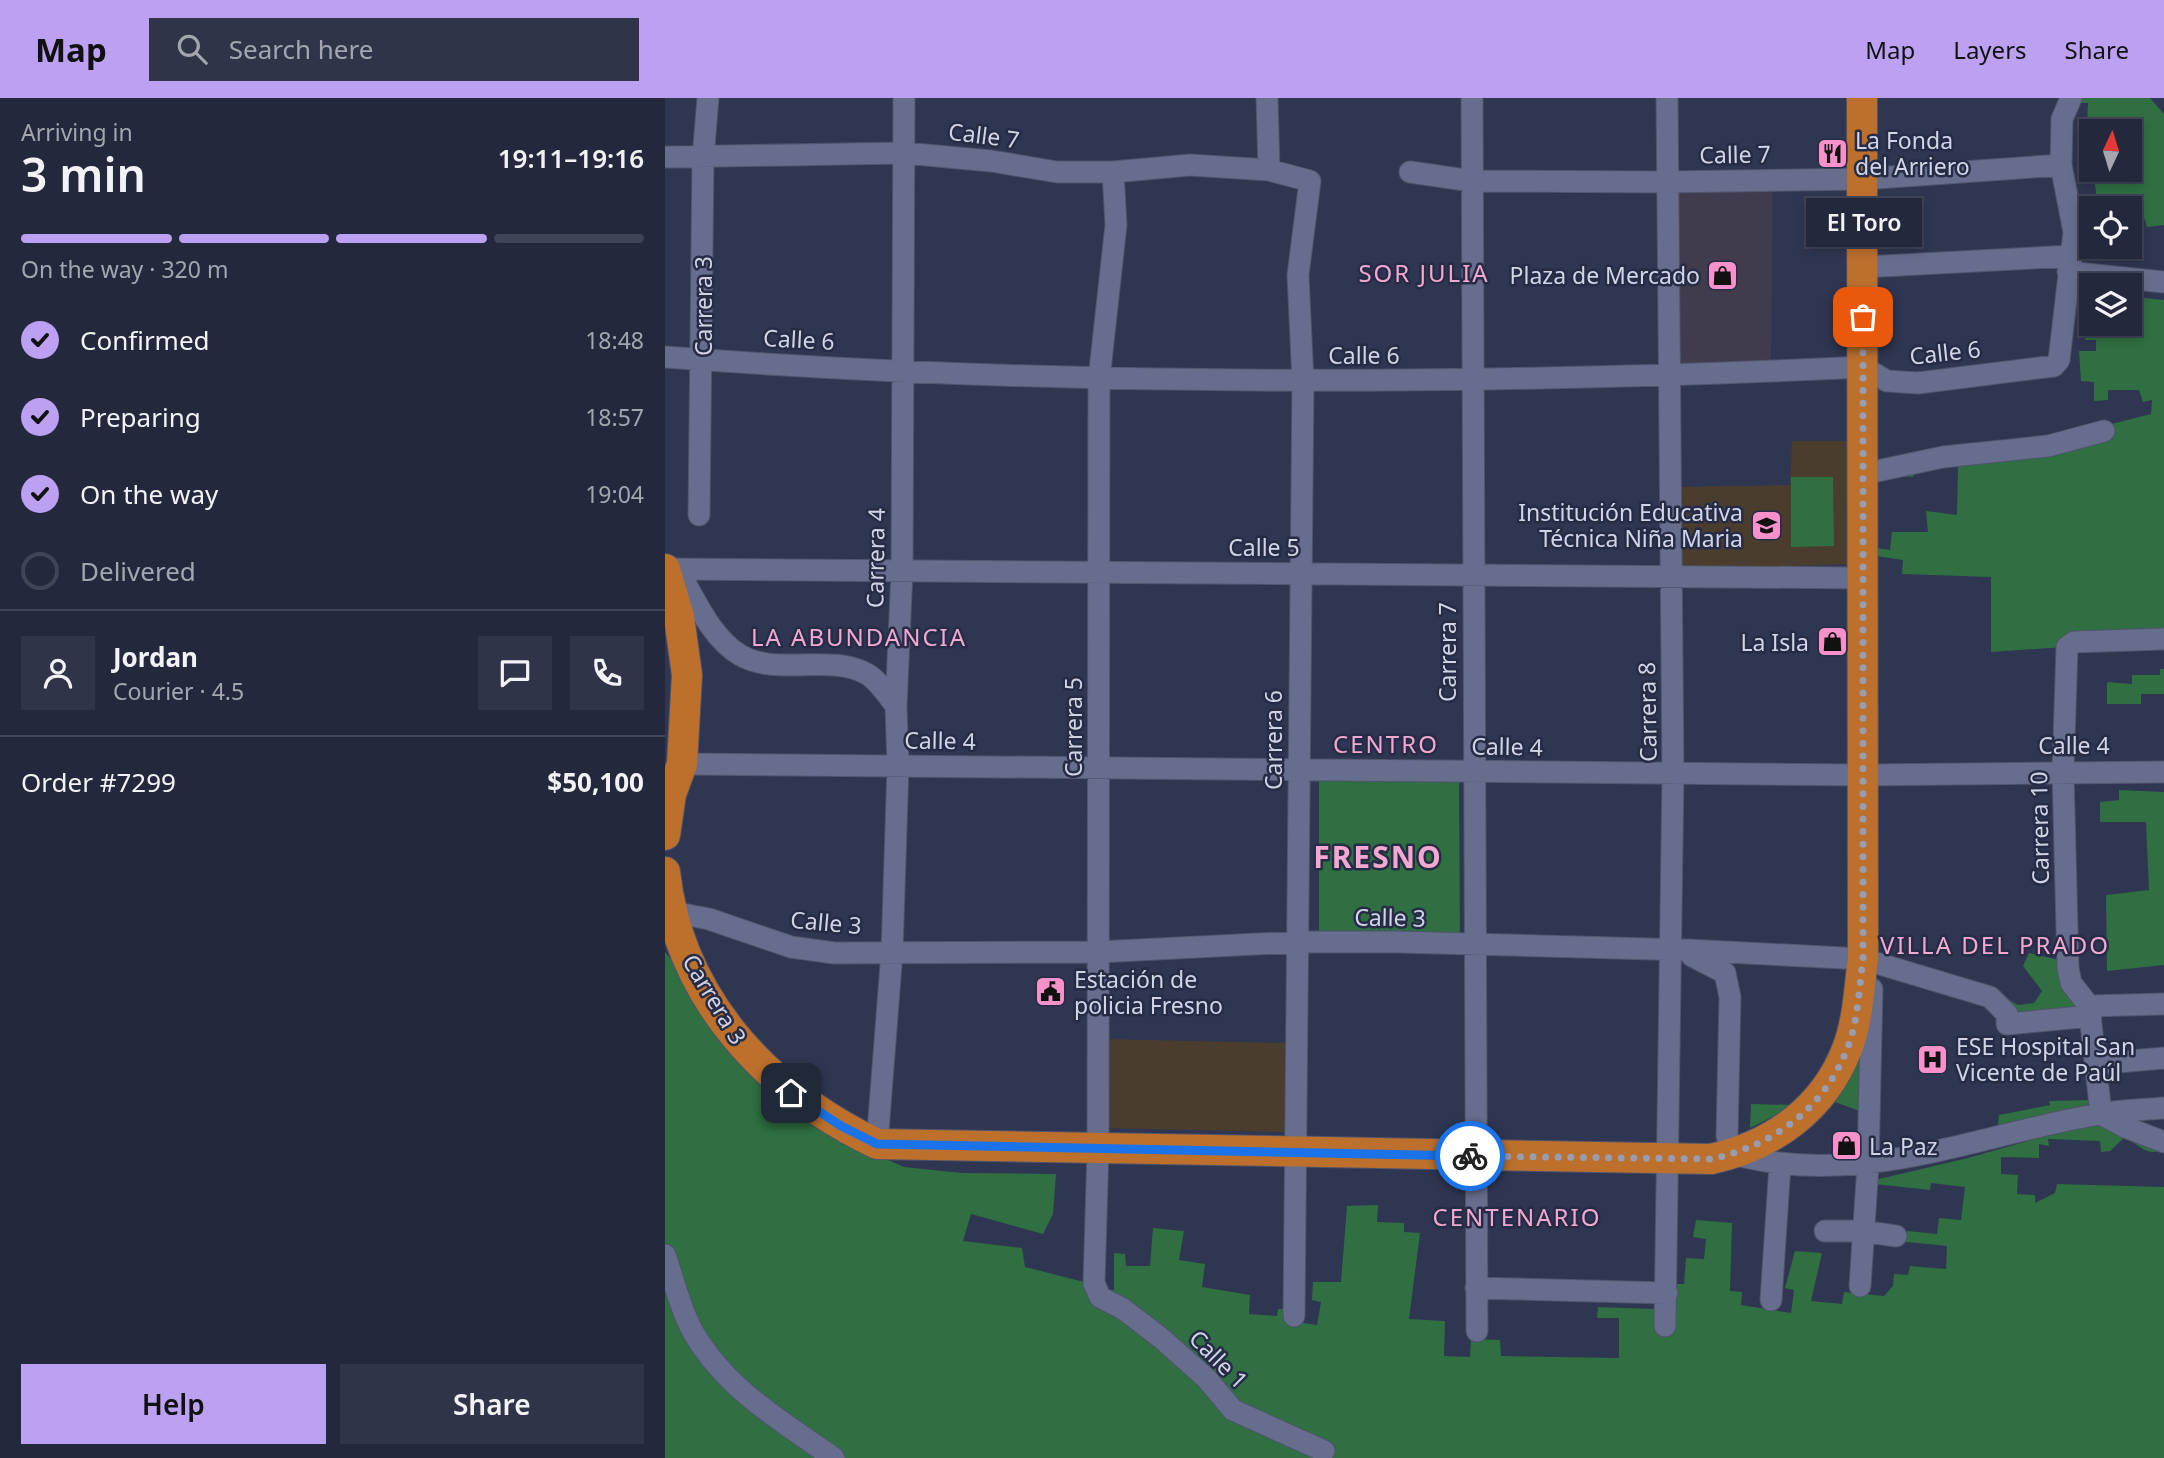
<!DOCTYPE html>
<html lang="en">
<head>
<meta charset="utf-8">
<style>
	body { margin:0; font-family:"Noto Sans",sans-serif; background:#2f3448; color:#f1f3f6; height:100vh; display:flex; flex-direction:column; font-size:26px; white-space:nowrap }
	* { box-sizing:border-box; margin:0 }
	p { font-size:23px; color:#a3a6b0 }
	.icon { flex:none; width:38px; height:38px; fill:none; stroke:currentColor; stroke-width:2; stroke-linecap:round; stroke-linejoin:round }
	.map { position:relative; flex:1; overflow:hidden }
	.sheet { display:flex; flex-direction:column; background:#23283d; width:665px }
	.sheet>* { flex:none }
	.needle { width:46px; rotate:4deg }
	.tools { position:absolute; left:1414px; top:21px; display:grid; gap:14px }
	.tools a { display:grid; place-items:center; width:63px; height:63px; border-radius:0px; background:#23283d; box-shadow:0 4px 10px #0003,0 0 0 2px #404457; font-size:35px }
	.pin { position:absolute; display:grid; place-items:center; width:60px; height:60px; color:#fff; margin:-30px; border-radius:14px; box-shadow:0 4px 10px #0006 }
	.courier { position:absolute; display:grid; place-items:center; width:70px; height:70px; margin:-35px; border:5px solid #1a73e8; border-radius:50%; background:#fff; color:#222; box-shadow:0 2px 9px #0007 }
	.bubble { position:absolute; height:49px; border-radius:0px; background:#23283d; box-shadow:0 4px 10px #0003,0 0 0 2px #404457; font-size:23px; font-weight:600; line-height:49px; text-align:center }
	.summary em { font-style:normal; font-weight:600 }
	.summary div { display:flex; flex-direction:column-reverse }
	.summary { display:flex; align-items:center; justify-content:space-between; height:119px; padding:0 21px }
	h1 { font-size:46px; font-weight:600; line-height:52px }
	.bar { display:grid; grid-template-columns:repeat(4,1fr); gap:10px 7px; align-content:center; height:84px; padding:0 21px }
	.bar i { height:9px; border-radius:5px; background:#404457 }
	.bar .on { background:#bca0f2 }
	.bar p { grid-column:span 4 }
	.line { display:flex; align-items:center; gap:18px; padding:0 21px; border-top:2px solid #404457 }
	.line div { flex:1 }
	.round { display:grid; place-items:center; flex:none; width:74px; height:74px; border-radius:0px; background:#2f3448 }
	ol { padding:0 21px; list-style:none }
	li { display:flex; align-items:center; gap:21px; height:77px }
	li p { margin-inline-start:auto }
	li .icon { padding:7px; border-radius:50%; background:#bca0f2; color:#111; stroke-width:4 }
	li:last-child { color:#a3a6b0 }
	li i { width:38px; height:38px; border:4px solid #404457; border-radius:50% }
	.primary-button { display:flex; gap:14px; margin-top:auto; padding:14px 21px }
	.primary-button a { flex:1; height:80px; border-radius:0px; background:#bca0f2; color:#111; font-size:28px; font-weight:600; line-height:80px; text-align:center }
	.primary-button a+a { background:#2f3448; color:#f1f3f6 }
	header { display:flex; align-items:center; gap:42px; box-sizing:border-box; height:98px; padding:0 35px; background:#bca0f2; color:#111 }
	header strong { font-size:33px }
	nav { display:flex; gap:38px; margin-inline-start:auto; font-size:24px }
	.search { width:490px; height:63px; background:#2f3448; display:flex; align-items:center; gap:18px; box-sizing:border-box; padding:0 24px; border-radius:0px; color:#a3a6b0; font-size:26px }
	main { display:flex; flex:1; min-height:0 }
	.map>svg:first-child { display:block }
	.commercial { fill:#413c4d }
	.education { fill:#4a3d2e }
	.green { fill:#2f6f41 }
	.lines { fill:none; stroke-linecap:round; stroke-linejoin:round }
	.minor-casing { stroke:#4f546b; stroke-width:23 }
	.highway-casing { stroke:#4f546b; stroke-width:32 }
	.minor { stroke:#676e8d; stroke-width:21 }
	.highway { stroke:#bc702c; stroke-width:30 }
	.done { stroke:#989db2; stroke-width:7; stroke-dasharray:0 12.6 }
	.route { stroke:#1a73e8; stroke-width:9 }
	.labels { text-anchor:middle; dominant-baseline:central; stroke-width:5; stroke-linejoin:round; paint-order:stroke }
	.street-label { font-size:23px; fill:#d0d4e6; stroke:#262c46 }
	.poi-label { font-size:23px; fill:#d0d4e6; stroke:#262c46; text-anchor:start }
	.neighbourhood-label { font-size:24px; letter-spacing:2px; fill:#f2a8d0; stroke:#262c46 }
	.district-label { font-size:30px; font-weight:bold; letter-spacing:2px; fill:#f2a8d0; stroke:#262c46 }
</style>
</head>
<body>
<header>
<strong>Map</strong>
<div class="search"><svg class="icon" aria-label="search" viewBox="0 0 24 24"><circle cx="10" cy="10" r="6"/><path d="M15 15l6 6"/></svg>Search here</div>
<nav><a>Map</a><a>Layers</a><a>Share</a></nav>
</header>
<main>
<section class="sheet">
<div class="summary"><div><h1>3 min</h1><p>Arriving in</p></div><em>19:11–19:16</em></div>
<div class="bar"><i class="on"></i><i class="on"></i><i class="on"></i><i></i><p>On the way · 320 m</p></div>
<ol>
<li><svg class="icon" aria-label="check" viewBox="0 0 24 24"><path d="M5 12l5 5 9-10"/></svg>Confirmed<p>18:48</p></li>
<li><svg class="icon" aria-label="check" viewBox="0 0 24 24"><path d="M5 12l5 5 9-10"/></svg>Preparing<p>18:57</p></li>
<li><svg class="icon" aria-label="check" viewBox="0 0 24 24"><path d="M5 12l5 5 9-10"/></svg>On the way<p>19:04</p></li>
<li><i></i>Delivered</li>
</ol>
<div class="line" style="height:126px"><a class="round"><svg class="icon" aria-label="person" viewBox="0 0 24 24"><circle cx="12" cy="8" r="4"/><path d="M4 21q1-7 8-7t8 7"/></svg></a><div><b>Jordan</b><p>Courier · 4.5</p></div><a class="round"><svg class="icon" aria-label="chat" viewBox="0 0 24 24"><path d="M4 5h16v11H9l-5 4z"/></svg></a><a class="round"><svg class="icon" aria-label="phone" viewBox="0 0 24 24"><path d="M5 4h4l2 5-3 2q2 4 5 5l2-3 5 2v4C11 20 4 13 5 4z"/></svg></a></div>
<div class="line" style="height:91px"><div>Order #7299</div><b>$50,100</b></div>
<div class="primary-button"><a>Help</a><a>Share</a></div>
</section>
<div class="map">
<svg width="1499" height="1360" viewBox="0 0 1499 1360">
	<rect width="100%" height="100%" fill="#2f3651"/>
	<!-- commercial -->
	<path class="commercial" d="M 1005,88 L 1108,90 L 1106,265 L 1014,266 Z"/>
	<!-- education -->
	<path class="education" d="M 1127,343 L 1193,343 L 1191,466 L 1011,471 L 1012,389 L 1125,387 Z
		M 436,941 L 621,945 L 620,1034 L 434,1030 Z"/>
	<!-- green -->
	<path class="green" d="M 1416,0 L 1485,0 L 1499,16 L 1499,127 L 1482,129 L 1474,103 L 1432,101 L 1428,72 L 1465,72 L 1465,33 L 1426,33 L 1426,66 L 1414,67 L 1412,51 L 1421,50 L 1423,5 L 1415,5 Z
		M 1470,199 L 1499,202 L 1499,537 L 1400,541 L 1399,549 L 1326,554 L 1326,479 L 1237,476 L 1238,462 L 1205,457 L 1204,449 L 1225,452 L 1227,434 L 1263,434 L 1261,413 L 1292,417 L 1293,369 L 1250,369 L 1248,379 L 1224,377 L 1224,382 L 1203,383 L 1202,371 L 1242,364 L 1244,359 L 1272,357 L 1272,352 L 1419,333 L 1486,316 L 1487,302 L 1478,304 L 1474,292 L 1443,292 L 1443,302 L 1429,303 L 1429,284 L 1416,283 L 1414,253 L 1431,253 L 1431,242 L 1420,242 L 1422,212 L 1426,213 L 1426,226 L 1465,226 L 1465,202 L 1469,203 Z
		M 1126,379 L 1168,379 L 1169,448 L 1126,449 Z
		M 1495,571 L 1499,571 L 1499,596 L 1476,596 L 1476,606 L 1442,606 L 1442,584 L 1467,586 L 1467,577 L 1495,577 Z
		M 654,680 L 794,682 L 795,844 L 654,839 Z
		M 1454,692 L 1499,694 L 1499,867 L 1442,873 L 1441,797 L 1484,792 L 1481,724 L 1435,724 L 1435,704 L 1454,702 Z
		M 0,854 L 108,981 L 164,1036 L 239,1069 L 297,1075 L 391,1076 L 388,1116 L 378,1136 L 306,1116 L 298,1143 L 357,1150 L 360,1169 L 423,1185 L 432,1192 L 449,1192 L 449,1155 L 460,1156 L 461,1168 L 485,1168 L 488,1130 L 519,1133 L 514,1162 L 540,1166 L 537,1189 L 585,1197 L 584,1216 L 612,1218 L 613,1211 L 620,1211 L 620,1222 L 652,1227 L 656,1204 L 647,1202 L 648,1184 L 676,1184 L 682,1108 L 713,1107 L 712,1124 L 739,1125 L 739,1134 L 755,1135 L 744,1221 L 780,1223 L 779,1258 L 805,1259 L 806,1241 L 835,1242 L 836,1258 L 954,1260 L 954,1220 L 932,1220 L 933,1209 L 987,1211 L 998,1207 L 1000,1186 L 1019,1186 L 1021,1160 L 1039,1161 L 1041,1141 L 1028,1139 L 1031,1122 L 1067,1125 L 1065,1193 L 1077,1194 L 1076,1207 L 1126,1215 L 1129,1192 L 1120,1190 L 1130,1153 L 1157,1155 L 1146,1203 L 1177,1206 L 1179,1194 L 1219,1198 L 1228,1188 L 1229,1176 L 1243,1177 L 1245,1168 L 1281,1171 L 1282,1148 L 1233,1143 L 1240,1139 L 1242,1133 L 1272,1136 L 1274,1120 L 1296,1122 L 1300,1089 L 1266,1085 L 1265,1092 L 1210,1086 L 1210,1082 L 1303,1060 L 1436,1022 L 1499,1051 C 1484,1060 1472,1047 1461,1038 L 1445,1053 L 1436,1054 L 1435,1043 L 1383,1041 L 1384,1048 L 1374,1046 L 1374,1060 L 1336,1059 L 1336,1076 L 1353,1077 L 1352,1096 L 1370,1097 L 1370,1105 L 1390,1095 L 1392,1086 L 1499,1089 L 1499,1360 L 0,1360 Z
		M 1364,855 L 1394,862 L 1417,918 L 1337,927 L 1337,898 L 1353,907 L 1369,905 L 1377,893 L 1358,868 Z
		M 1200,866 L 1200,1015 L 1170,1004 L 1191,937 Z
		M 1425,1002 L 1424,1007 L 1333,1028 L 1334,1017 L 1385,1007 L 1384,1003 Z
		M 1086,1006 L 1131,1007 L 1085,1030 Z"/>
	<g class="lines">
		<defs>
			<path id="minor" d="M 602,0 L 604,72
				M 807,0 L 812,1233
				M 0,59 L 239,55 L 326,63 L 392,74 L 448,74 L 525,67 L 604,72 L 645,83 L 633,177 L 638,284 L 629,1218
				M 448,74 L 451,127 L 434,281 L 433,1052 L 429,1185 L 435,1199 L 458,1211 L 496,1240 L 542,1281 L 568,1312 L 659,1353
				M 745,74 L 807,83 L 1002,84 L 1198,81 L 1396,67
				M 1198,169 L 1406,158
				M 1403,174 L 1499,184
				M 0,259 C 399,289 798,288 1198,269 L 1222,283 L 1253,285 L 1389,268 L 1394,262 L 1409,134 L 1396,67 L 1397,21 L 1406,0
				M 1198,376 L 1278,359 L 1383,348 L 1439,333
				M 34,417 L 38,60 L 43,0
				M 0,471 L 1198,480
				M 12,471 C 30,500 45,539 75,557 C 113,579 165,555 202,576 C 213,582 223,598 231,608
				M 1498,541 L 1409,544 L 1402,549 L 1398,674 L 1403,870 L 1406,885 L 1424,908 L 1436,1016 L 1460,1029 L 1499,1044
				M 17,666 L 1197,677 L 1499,674
				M 7,814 L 44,821 L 126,849 L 169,855 L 433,854 L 633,844 L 734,844 L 1023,852 L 1198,861 L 1325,899 L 1342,916 L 1342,926 L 1426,918
				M 1027,858 L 1060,875 L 1065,899 L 1062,1038 L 1068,1056 C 1196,1091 1310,1037 1435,1016 C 1456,1012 1478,1012 1499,1010
				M 1424,908 L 1499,906
				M 1431,966 L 1499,960
				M 212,1046 L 227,854 L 233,668 L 231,608 L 237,473 L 239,0
				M 1160,1133 L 1197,1133 L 1231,1138
				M 0,1157 C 9,1182 15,1211 28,1234 C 61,1291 116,1323 169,1360
				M 1195,1188 L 1203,1067 L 1207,891
				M 811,1190 L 1002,1195
				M 1106,1202 L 1115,1067
				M 1000,1228 L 1008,676 L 1002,0"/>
			<path id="highway" d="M 0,471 L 14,519 L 22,577 L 17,666 L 6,696 L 0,737
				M 0,774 C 14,901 102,993 212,1046 L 1046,1061 C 1107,1048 1159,1011 1182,951 C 1193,923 1194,891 1198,861 L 1197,0"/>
		</defs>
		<!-- minor casing -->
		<use href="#minor" class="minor-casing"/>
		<!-- highway casing -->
		<use href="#highway" class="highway-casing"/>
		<!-- minor -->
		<use href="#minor" class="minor"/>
		<!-- highway -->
		<use href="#highway" class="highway"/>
	</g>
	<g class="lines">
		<!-- done -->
		<path class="done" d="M 805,1058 L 1046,1061 C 1107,1048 1159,1011 1182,951 C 1193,924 1194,891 1198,861 L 1198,219"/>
		<!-- route -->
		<path class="route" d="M 126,995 L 176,1028 L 212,1046 L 805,1058"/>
	</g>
	<!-- icons -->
	<defs>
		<symbol id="restaurant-square" viewBox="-11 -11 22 22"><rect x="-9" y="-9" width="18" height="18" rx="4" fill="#f890cb" stroke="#262c46"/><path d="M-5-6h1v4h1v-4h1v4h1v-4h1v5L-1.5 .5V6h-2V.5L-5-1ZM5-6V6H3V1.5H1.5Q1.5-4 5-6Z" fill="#111"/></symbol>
		<symbol id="shop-square" viewBox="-11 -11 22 22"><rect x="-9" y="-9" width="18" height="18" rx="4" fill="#f890cb" stroke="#262c46"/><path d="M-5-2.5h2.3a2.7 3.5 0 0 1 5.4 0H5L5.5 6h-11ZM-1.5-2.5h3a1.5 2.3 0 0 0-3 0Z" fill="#111"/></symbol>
		<symbol id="school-square" viewBox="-11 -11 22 22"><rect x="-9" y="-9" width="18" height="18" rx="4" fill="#f890cb" stroke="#262c46"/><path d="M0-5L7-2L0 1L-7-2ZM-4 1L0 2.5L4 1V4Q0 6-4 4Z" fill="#111"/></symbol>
		<symbol id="civic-square" viewBox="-11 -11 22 22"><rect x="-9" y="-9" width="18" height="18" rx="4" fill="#f890cb" stroke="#262c46"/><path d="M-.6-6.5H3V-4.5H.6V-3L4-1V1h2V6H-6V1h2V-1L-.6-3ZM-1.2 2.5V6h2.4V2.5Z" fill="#111"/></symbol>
		<symbol id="hospital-square" viewBox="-11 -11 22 22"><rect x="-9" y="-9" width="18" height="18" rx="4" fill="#f890cb" stroke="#262c46"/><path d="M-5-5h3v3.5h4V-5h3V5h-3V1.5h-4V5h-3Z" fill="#111"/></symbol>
	</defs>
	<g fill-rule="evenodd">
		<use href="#restaurant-square" x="1150" y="38" width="35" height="35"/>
		<use href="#shop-square" x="1040" y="160" width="35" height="35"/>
		<use href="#school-square" x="1084" y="410" width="35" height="35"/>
		<use href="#shop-square" x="1150" y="526" width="35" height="35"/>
		<use href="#civic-square" x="368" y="876" width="35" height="35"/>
		<use href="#hospital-square" x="1250" y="944" width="35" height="35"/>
		<use href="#shop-square" x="1164" y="1030" width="35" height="35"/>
	</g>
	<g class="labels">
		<!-- street labels -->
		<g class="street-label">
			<text transform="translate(319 37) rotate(7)">Calle 7</text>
			<text transform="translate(1070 56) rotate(-1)">Calle 7</text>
			<text transform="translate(38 208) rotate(-90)">Carrera 3</text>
			<text transform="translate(134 241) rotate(3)">Calle 6</text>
			<text transform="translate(1280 254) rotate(-6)">Calle 6</text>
			<text x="699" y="257">Calle 6</text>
			<text x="599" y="449">Calle 5</text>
			<text transform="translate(210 460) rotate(-89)">Carrera 4</text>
			<text transform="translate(782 554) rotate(-90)">Carrera 7</text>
			<text transform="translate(982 614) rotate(-91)">Carrera 8</text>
			<text transform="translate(408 629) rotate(-90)">Carrera 5</text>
			<text transform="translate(275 642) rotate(1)">Calle 4</text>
			<text transform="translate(608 642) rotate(-90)">Carrera 6</text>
			<text x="1409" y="647">Calle 4</text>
			<text transform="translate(842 648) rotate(1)">Calle 4</text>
			<text transform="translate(1374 730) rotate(-91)">Carrera 10</text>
			<text transform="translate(725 819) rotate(1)">Calle 3</text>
			<text transform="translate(161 824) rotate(5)">Calle 3</text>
			<text transform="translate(50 901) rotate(59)">Carrera 3</text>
			<text transform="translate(554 1261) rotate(45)">Calle 1</text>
		</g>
		<!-- poi labels -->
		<g class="poi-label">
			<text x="1190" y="42">La Fonda<tspan x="1190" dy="26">del Arriero</tspan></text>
			<text x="1035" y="177" text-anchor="end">Plaza de Mercado</text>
			<text x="1078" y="414" text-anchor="end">Institución Educativa<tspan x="1078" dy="26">Técnica Niña Maria</tspan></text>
			<text x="1144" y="544" text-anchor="end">La Isla</text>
			<text x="409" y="881">Estación de<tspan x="409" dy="26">policia Fresno</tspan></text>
			<text x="1291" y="948">ESE Hospital San<tspan x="1291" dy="26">Vicente de Paúl</tspan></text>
			<text x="1204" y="1048">La Paz</text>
		</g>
		<!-- neighbourhood labels -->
		<g class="neighbourhood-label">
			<text x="759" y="174">SOR JULIA</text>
			<text x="194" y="538">LA ABUNDANCIA</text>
			<text x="721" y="645">CENTRO</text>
			<text x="1330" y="846">VILLA DEL PRADO</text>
			<text x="852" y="1118">CENTENARIO</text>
		</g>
		<!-- district labels -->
		<g class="district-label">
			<text x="713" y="758">FRESNO</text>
		</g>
	</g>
</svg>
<div class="tools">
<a><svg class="needle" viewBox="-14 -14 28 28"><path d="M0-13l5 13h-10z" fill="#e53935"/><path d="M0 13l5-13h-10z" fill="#a3a6b0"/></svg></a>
<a><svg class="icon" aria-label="locate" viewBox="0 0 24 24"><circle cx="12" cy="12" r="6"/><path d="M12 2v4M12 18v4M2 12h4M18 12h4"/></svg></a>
<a><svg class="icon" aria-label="layers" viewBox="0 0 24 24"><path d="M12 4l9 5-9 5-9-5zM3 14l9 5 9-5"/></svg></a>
</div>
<div class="pin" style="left:1198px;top:219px;background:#ea580c"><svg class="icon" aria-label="bag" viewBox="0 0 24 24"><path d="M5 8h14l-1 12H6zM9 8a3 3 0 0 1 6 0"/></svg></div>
<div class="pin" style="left:126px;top:995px;background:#1f2937"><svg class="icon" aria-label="home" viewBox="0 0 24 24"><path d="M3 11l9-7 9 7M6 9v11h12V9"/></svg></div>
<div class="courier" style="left:805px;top:1058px"><svg class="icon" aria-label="bike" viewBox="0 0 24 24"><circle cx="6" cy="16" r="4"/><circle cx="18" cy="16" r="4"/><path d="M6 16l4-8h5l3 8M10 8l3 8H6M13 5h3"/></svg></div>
<div class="bubble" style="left:1141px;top:100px;width:116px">El Toro</div>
</div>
</main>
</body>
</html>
